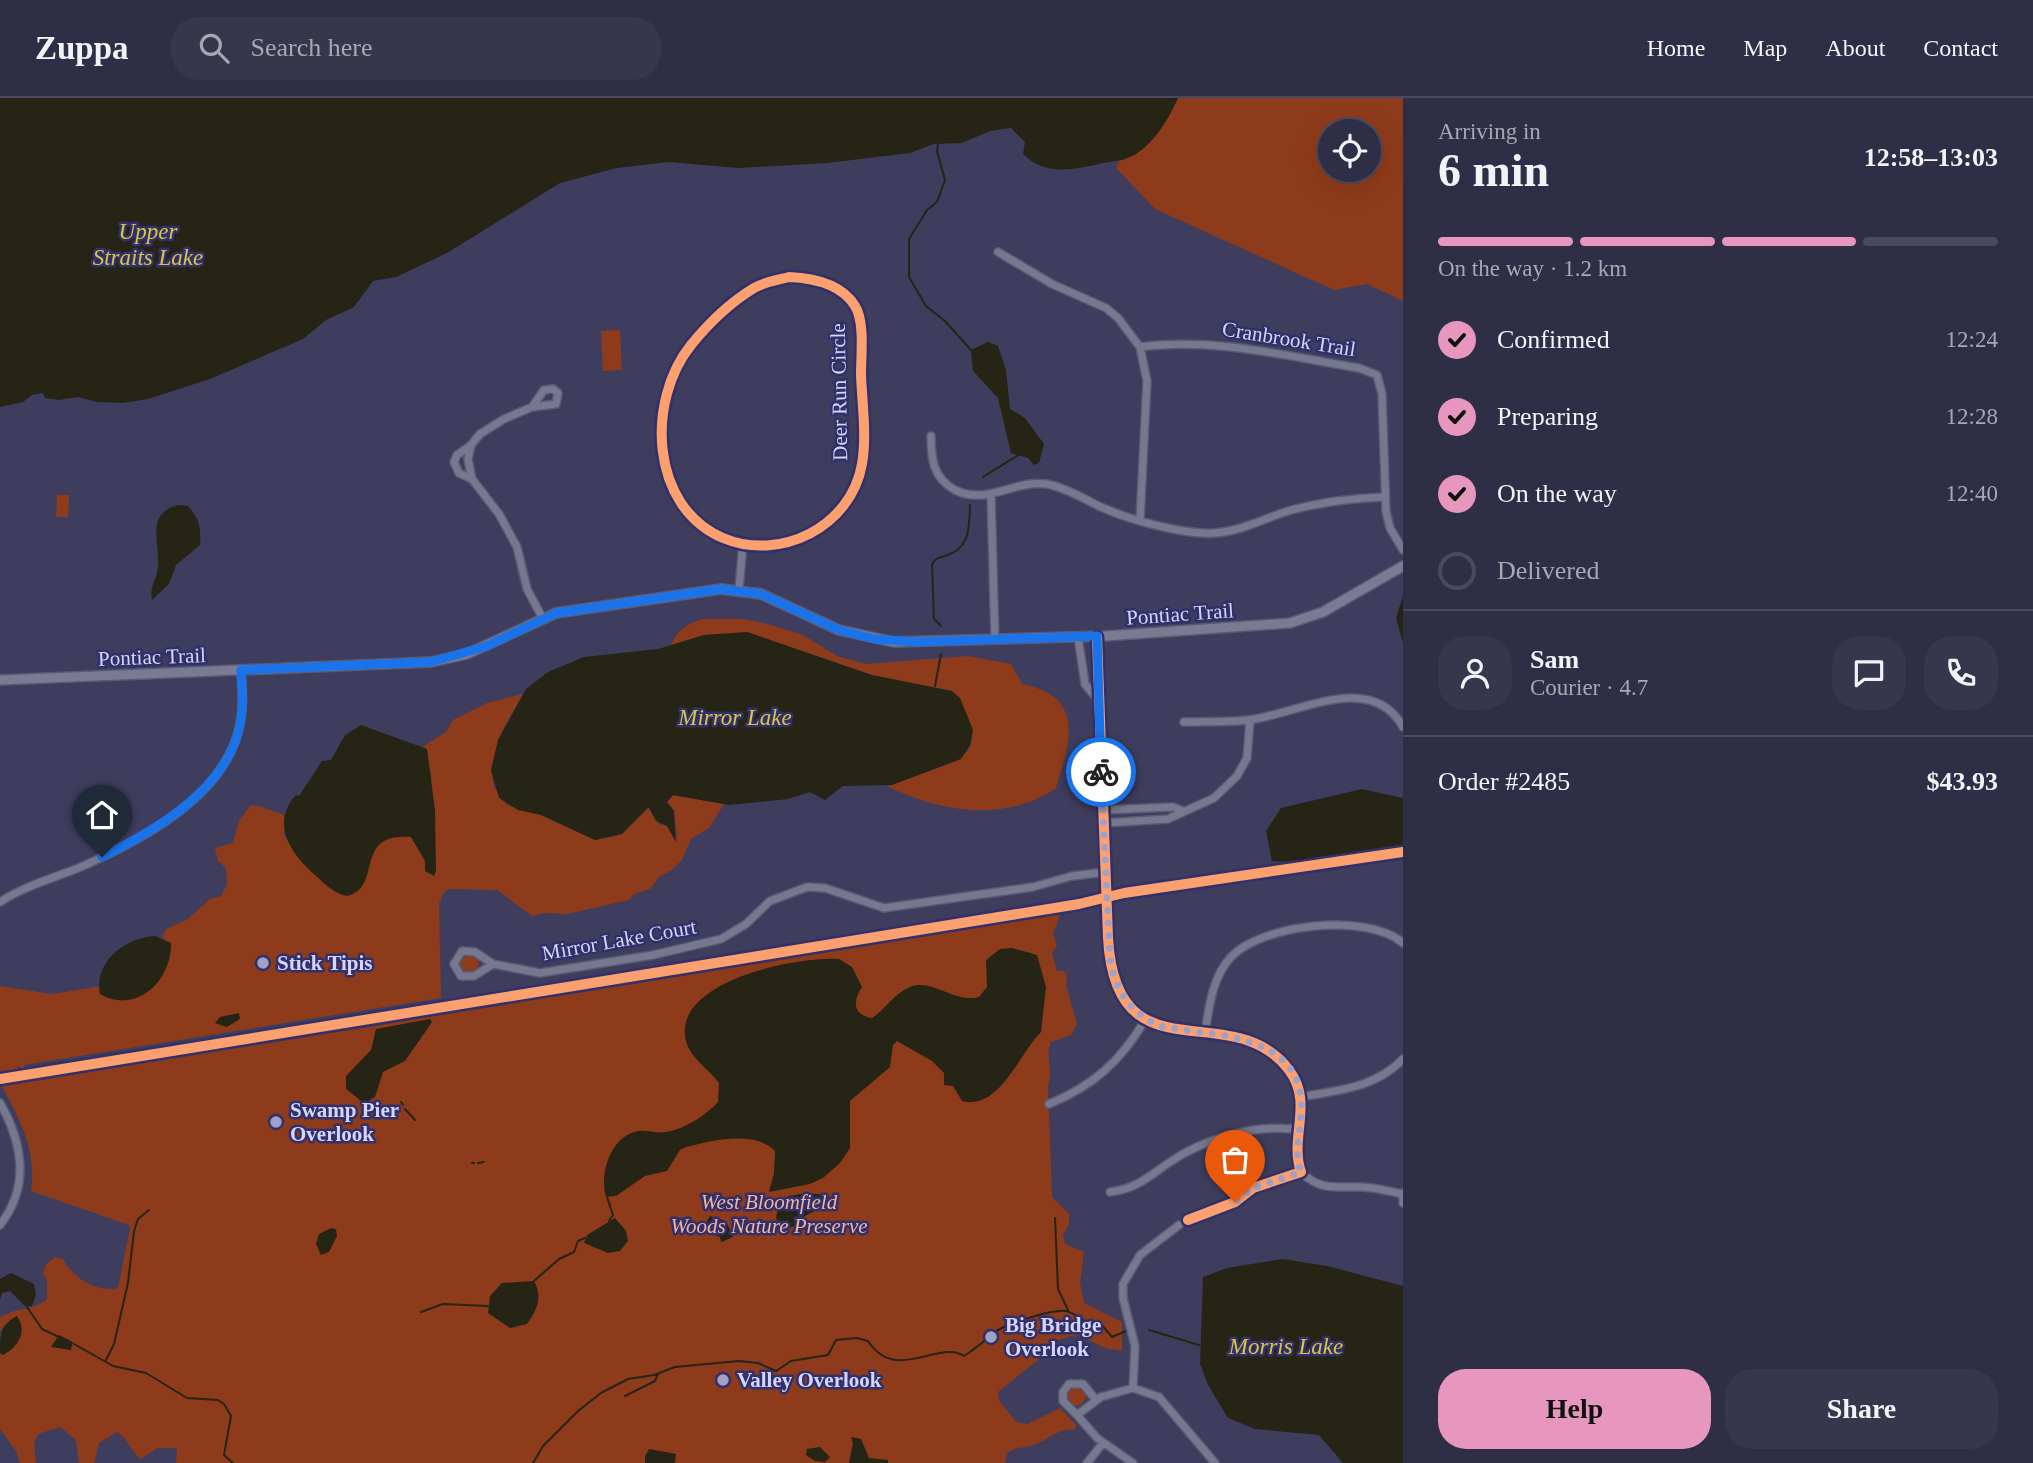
<!DOCTYPE html>
<html lang="en">
<head>
<meta charset="utf-8">
<style>
	body { margin:0; font-family:Georgia,serif; background:#36364d; color:#f1f3f6; height:100vh; display:flex; flex-direction:column; font-size:26px; white-space:nowrap }
	* { box-sizing:border-box; margin:0 }
	p { font-size:23px; color:#a7a8b3 }
	.icon { flex:none; width:38px; height:38px; fill:none; stroke:currentColor; stroke-width:2; stroke-linecap:round; stroke-linejoin:round }
	.map { position:relative; flex:1; overflow:hidden }
	.panel { display:flex; flex-direction:column; background:#2e2e46; width:630px }
	.panel>* { flex:none }
	.controls { position:absolute; left:1318px; top:21px; display:grid; gap:14px }
	.controls a { display:grid; place-items:center; width:63px; height:63px; border-radius:50%; background:#2e2e46; box-shadow:0 7px 28px #0002,0 0 0 2px #494a5f; font-size:35px }
	.pin { position:absolute; display:grid; place-items:center; width:60px; height:60px; color:#fff; margin:-72px -30px; border-radius:50% 50% 50% 0; rotate:-45deg; box-shadow:0 0 7px #0007 }
	.pin .icon { rotate:45deg }
	.courier { position:absolute; display:grid; place-items:center; width:70px; height:70px; margin:-35px; border:5px solid #1a73e8; border-radius:50%; background:#fff; color:#222; box-shadow:0 2px 9px #0007 }
	.summary em { font-style:normal; font-weight:800 }
	.summary div { display:flex; flex-direction:column-reverse }
	.summary { display:flex; align-items:center; justify-content:space-between; height:119px; padding:0 35px }
	h1 { font-size:46px; font-weight:800; line-height:52px }
	.bar { display:grid; grid-template-columns:repeat(4,1fr); gap:10px 7px; align-content:center; height:84px; padding:0 35px }
	.bar i { height:9px; border-radius:5px; background:#494a5f }
	.bar .current { background:#e797bd }
	.bar p { grid-column:span 4 }
	.line { display:flex; align-items:center; gap:18px; padding:0 35px; border-top:2px solid #494a5f }
	.line div { flex:1 }
	.round { display:grid; place-items:center; flex:none; width:74px; height:74px; border-radius:28px; background:#36364d }
	ol { padding:0 35px; list-style:none }
	li { display:flex; align-items:center; gap:21px; height:77px }
	li p { margin-inline-start:auto }
	li .icon { padding:7px; border-radius:50%; background:#e797bd; color:#111; stroke-width:4 }
	li:last-child { color:#a7a8b3 }
	li i { width:38px; height:38px; border:4px solid #494a5f; border-radius:50% }
	.action { display:flex; gap:14px; margin-top:auto; padding:14px 35px }
	.action a { flex:1; height:80px; border-radius:28px; background:#e797bd; color:#111; font-size:28px; font-weight:800; line-height:80px; text-align:center }
	.action a+a { background:#36364d; color:#f1f3f6 }
	header { display:flex; align-items:center; gap:42px; box-sizing:border-box; height:98px; padding:0 35px; background:#2e2e46; border-bottom:2px solid #494a5f }
	header strong { font-size:33px }
	nav { display:flex; gap:38px; margin-inline-start:auto; font-size:24px }
	.search { width:490px; height:63px; background:#36364d; display:flex; align-items:center; gap:18px; box-sizing:border-box; padding:0 24px; border-radius:28px; color:#a7a8b3; font-size:26px }
	main { display:flex; flex:1; min-height:0 }
	.map>svg:first-child { display:block }
	.green { fill:#8e3b1b; fill-rule:evenodd }
	.water { fill:#252415 }
	.lines { fill:none; stroke-linecap:round; stroke-linejoin:round }
	.stream { stroke:#252415; stroke-width:2 }
	.minor-casing { stroke:#595974; stroke-width:10 }
	.major-casing { stroke:#595974; stroke-width:12 }
	.minor { stroke:#76788f; stroke-width:7 }
	.major { stroke:#7a7a93; stroke-width:9 }
	.cycleway-casing { stroke:#31306a; stroke-width:15 }
	.cycleway { stroke:#fca06f; stroke-width:10 }
	.done { stroke:#a0a1c4; stroke-width:7; stroke-dasharray:0 12.6 }
	.route { stroke:#1a73e8; stroke-width:9 }
	.poi-dot { fill:#a0a1c4; stroke:#31306a; stroke-width:2.5 }
	.labels { text-anchor:middle; dominant-baseline:central; stroke-width:5; stroke-linejoin:round; paint-order:stroke }
	.street-label { font-size:21px; fill:#d4d7fb; stroke:#31306a }
	.poi-label { font-size:21px; font-weight:bold; fill:#d4d7fb; stroke:#31306a; text-anchor:start }
	.park-label { font-size:21px; font-style:italic; fill:#efb5a0; stroke:#31306a }
	.water-label { font-size:23px; font-style:italic; fill:#d8c540; stroke:#31306a }
</style>
</head>
<body>
<header>
<strong>Zuppa</strong>
<div class="search"><svg class="icon" aria-label="search" viewBox="0 0 24 24"><circle cx="10" cy="10" r="6"/><path d="M15 15l6 6"/></svg>Search here</div>
<nav><a>Home</a><a>Map</a><a>About</a><a>Contact</a></nav>
</header>
<main>
<div class="map">
<svg width="1403" height="1365" viewBox="0 0 1403 1365">
	<rect width="100%" height="100%" fill="#3e3d5d"/>
	<!-- green -->
	<path class="green" d="M 1178,0 L 1403,0 L 1403,203 L 1367,186 L 1334,192 L 1155,111 L 1116,70 L 1119,63 C 1147,56 1167,25 1178,0 ZM 1330,33 L 1368,33 L 1368,72 L 1330,72 Z
		M 620,232 L 622,272 L 603,273 L 601,233 Z
		M 57,397 L 69,397 L 68,419 L 56,419 Z
		M 703,521 L 744,521 L 768,526 L 803,537 L 837,558 L 866,566 L 968,558 L 1011,566 L 1022,586 C 1085,599 1071,641 1056,690 C 1006,725 939,714 887,688 C 896,686 904,680 912,678 C 969,661 992,653 952,593 L 872,577 L 747,534 L 671,547 C 678,531 687,526 703,521 Z
		M 523,596 L 502,633 L 491,672 L 494,689 L 507,707 L 541,717 L 595,742 L 620,737 L 647,709 L 659,726 L 667,728 L 677,740 L 674,713 L 667,704 L 673,697 L 724,706 L 709,730 L 691,741 L 682,762 L 672,772 L 660,778 L 650,791 L 634,796 L 629,802 L 567,816 L 545,815 L 532,818 L 497,792 L 450,791 L 445,793 L 439,805 L 441,900 L 24,967 L 28,974 L 18,968 L 14,976 L 0,979 L 0,888 L 52,896 L 115,886 L 165,841 L 162,839 L 166,831 L 188,821 L 210,801 L 221,798 L 227,786 L 226,770 L 218,763 L 215,750 L 233,745 L 239,723 L 250,708 L 256,707 L 284,717 L 284,737 L 290,746 L 432,680 L 424,648 L 446,634 L 453,622 L 487,605 Z
		M 1049,813 L 1061,814 L 1053,836 L 1057,847 L 1052,855 L 1057,873 L 1064,873 L 1067,878 L 1066,888 L 1077,926 L 1071,937 L 1051,944 C 1044,959 1054,972 1048,987 L 1052,1099 L 1069,1116 L 1069,1126 L 1063,1137 L 1065,1146 L 1084,1154 L 1080,1185 L 1084,1205 L 1122,1224 L 1122,1253 L 1105,1250 L 1078,1237 L 1067,1239 L 1054,1244 L 1044,1257 L 998,1294 L 999,1302 L 1016,1324 L 1028,1326 L 1060,1310 L 1076,1327 L 1074,1332 C 1059,1329 1047,1343 1033,1347 C 1022,1351 1017,1348 1007,1355 L 1005,1365 L 176,1365 L 177,1350 L 157,1350 L 141,1361 C 129,1352 128,1340 117,1334 L 99,1345 L 94,1365 L 79,1365 L 76,1342 L 60,1329 L 38,1336 L 34,1346 L 36,1365 L 20,1365 L 16,1353 L 0,1331 L 0,1255 L 3,1257 L 22,1228 L 4,1227 L 0,1234 L 0,1220 C 14,1209 34,1213 47,1201 L 47,1182 L 43,1176 L 46,1166 L 55,1159 L 63,1161 C 73,1180 96,1195 118,1190 L 130,1131 L 129,1127 L 31,1093 C 37,1053 20,1022 2,988 L 70,971 L 382,921 L 404,921 L 446,909 L 730,867 L 797,853 L 835,851 L 878,840 Z
		M459 865a10 10 0 1 1 20 0a10 10 0 1 1-20 0Z
		M1066 1298a10 10 0 1 1 20 0a10 10 0 1 1-20 0Z"/>
	<!-- water -->
	<path class="water" d="M 0,0 L 1178,0 C 1169,20 1155,44 1136,56 C 1125,63 1112,63 1099,66 C 1072,72 1045,78 1023,56 L 1025,44 L 1011,30 L 990,33 L 962,45 L 934,46 L 910,55 L 827,65 L 738,70 L 668,64 L 617,70 L 560,85 L 447,155 L 396,179 L 373,183 L 354,209 L 326,222 L 303,241 L 210,281 L 148,301 L 123,305 L 97,304 L 78,299 L 59,302 L 45,300 L 43,295 L 32,297 L 23,304 L 0,309 Z
		M 988,244 L 998,248 L 1006,272 L 1010,311 L 1025,320 L 1044,346 L 1039,365 L 1034,367 L 1028,360 L 1011,355 L 998,300 L 973,273 L 971,252 Z
		M 178,407 L 188,408 C 200,421 201,431 200,447 L 176,467 L 169,486 L 152,502 C 149,488 157,482 158,469 C 160,443 145,416 178,407 Z
		M 1403,498 L 1403,545 L 1396,520 Z
		M 747,534 L 872,577 L 952,593 L 960,600 L 973,632 L 970,647 L 961,661 L 892,687 L 843,688 L 825,702 L 810,694 L 788,701 L 729,707 L 673,697 L 667,704 L 674,713 L 676,744 L 667,728 L 656,723 L 649,709 L 622,736 L 595,742 L 541,717 L 518,712 L 499,700 L 491,672 L 498,642 L 526,591 L 548,574 L 584,559 L 658,551 L 704,537 Z
		M 361,627 L 427,651 L 435,712 L 436,773 L 434,778 L 425,773 L 425,763 L 411,739 C 352,734 384,789 347,798 C 334,796 324,785 315,777 C 291,756 270,725 296,697 L 299,698 L 322,663 L 331,662 L 345,637 Z
		M 1362,691 L 1403,700 L 1403,748 L 1293,764 L 1272,763 L 1266,733 L 1281,710 Z
		M 155,838 L 171,845 C 172,883 136,917 100,896 C 94,863 125,840 155,838 Z
		M 1000,851 L 1012,850 L 1037,857 L 1046,889 L 1041,934 C 1019,956 999,1013 962,1003 L 953,988 L 944,987 L 944,975 L 932,963 L 897,943 L 893,947 L 890,969 L 850,1003 L 850,1050 L 840,1065 L 823,1080 L 810,1086 L 769,1094 L 774,1075 L 775,1053 C 755,1032 712,1042 686,1049 L 680,1052 L 667,1073 L 645,1078 L 616,1098 L 606,1099 C 599,1075 611,1037 639,1033 C 648,1032 657,1036 666,1034 C 685,1031 706,1017 718,1004 L 719,985 C 709,971 691,961 686,943 C 671,883 797,858 839,861 L 852,869 L 862,889 C 853,902 852,917 872,920 C 885,912 893,896 910,889 C 933,880 954,906 979,899 L 987,889 L 986,862 Z
		M 239,915 L 240,921 L 227,929 L 215,925 L 220,919 Z
		M 430,921 L 432,924 L 405,963 L 383,974 L 375,999 L 364,1005 L 346,991 L 346,978 L 371,952 L 376,931 Z
		M 806,1095 L 828,1097 L 831,1105 L 803,1119 L 793,1129 L 781,1131 L 776,1120 L 779,1104 L 789,1098 Z
		M 710,1118 L 726,1123 L 733,1139 L 721,1144 L 720,1139 L 708,1134 L 704,1129 Z
		M 615,1120 L 626,1133 L 628,1143 L 620,1153 L 608,1155 L 584,1145 L 587,1137 Z
		M 331,1130 L 336,1131 L 337,1138 L 329,1154 L 321,1157 L 316,1146 L 319,1136 Z
		M 1283,1161 L 1327,1168 L 1403,1188 L 1403,1365 L 1343,1365 L 1319,1337 L 1255,1331 L 1228,1320 L 1208,1287 L 1200,1266 L 1203,1179 L 1227,1170 Z
		M 11,1175 L 34,1186 L 36,1197 L 32,1208 L 25,1208 L 10,1193 L 2,1195 L 0,1201 L 0,1181 Z
		M 534,1183 C 543,1199 537,1212 527,1226 L 510,1230 L 488,1215 L 490,1198 L 502,1185 Z
		M 17,1218 C 28,1234 18,1249 3,1257 L 0,1255 C 0,1237 0,1227 17,1218 Z
		M 59,1237 L 73,1244 L 71,1252 L 51,1249 Z
		M 851,1339 L 861,1341 L 869,1360 L 888,1362 L 888,1365 L 849,1365 L 853,1345 Z
		M 820,1349 L 830,1359 L 825,1364 L 815,1363 L 806,1357 L 807,1351 Z
		M 649,1351 L 676,1356 L 675,1365 L 645,1365 L 645,1358 Z"/>
	<g class="lines">
		<!-- stream -->
		<path class="stream" d="M 938,46 L 937,53 L 945,82 L 937,104 L 927,112 L 909,141 L 909,179 L 926,208 L 945,223 L 971,252
			M 983,379 L 1020,356
			M 941,528 L 934,521 L 932,467 C 935,460 938,460 945,458 C 971,450 969,429 970,407
			M 935,588 L 941,556
			M 401,1004 L 403,1007
			M 405,1011 L 415,1022
			M 472,1065 L 474,1065
			M 478,1065 L 484,1064
			M 607,1099 L 613,1117 L 609,1123
			M 1055,1120 L 1058,1191 L 1068,1212
			M 534,1183 L 559,1161 L 574,1154 L 578,1143 L 585,1140
			M 27,1209 L 42,1231 L 59,1239
			M 421,1214 L 443,1206 L 488,1208
			M 1149,1232 L 1199,1247
			M 74,1246 L 113,1268 L 146,1275 L 187,1300 L 218,1302 L 224,1306 L 231,1318 L 224,1357 L 233,1365
			M 106,1262 L 114,1246 L 128,1185 L 134,1133 L 138,1121 L 149,1112
			M 625,1298 L 655,1283 L 658,1276
			M 533,1365 L 543,1348 L 578,1313 L 601,1295 L 628,1281 L 654,1277 L 675,1269 L 739,1263 L 758,1265 L 776,1273 L 791,1263 L 828,1257 L 836,1242 L 857,1240 L 868,1243 C 896,1286 939,1241 964,1258 C 975,1251 983,1244 994,1235 C 1003,1226 1054,1211 1066,1213 C 1079,1216 1088,1230 1101,1226 L 1112,1239 L 1126,1233"/>
		<defs>
			<path id="minor" d="M 998,154 L 1052,186 L 1106,210 L 1118,220 L 1140,249 L 1147,283 L 1140,422
				M 789,179 C 813,180 841,185 855,208 C 865,224 861,257 861,276 C 862,305 867,337 862,366 C 851,429 780,464 723,440 C 650,409 646,303 691,247 C 708,226 731,204 754,190 C 764,184 778,182 789,179 Z
				M 1140,249 C 1213,239 1286,258 1359,270 L 1377,277 L 1382,296 L 1386,413 L 1390,430 L 1403,452
				M 532,309 L 556,306 L 558,295 L 553,291 L 544,292 L 532,309 L 504,321 L 480,336 L 471,347 L 468,361 L 472,381 L 499,416 L 517,449 L 527,491 L 542,519
				M 931,338 C 931,361 933,380 955,392 C 987,408 1015,381 1047,386 C 1067,390 1084,401 1101,409 C 1130,422 1184,437 1215,435 C 1242,433 1265,420 1291,412 C 1322,404 1353,400 1385,399
				M 470,348 L 457,357 L 454,364 L 459,375 L 472,381
				M 991,397 L 995,542
				M 739,491 L 743,446
				M 1078,539 L 1085,586 L 1098,602
				M 1097,539 L 1108,840 C 1116,984 1232,896 1289,972 C 1314,1005 1289,1039 1301,1074 L 1253,1090 L 1235,1104 L 1188,1122
				M 1184,624 C 1207,623 1232,625 1255,621 C 1303,613 1373,574 1403,629
				M 1103,712 L 1173,709 L 1183,713
				M 1104,725 L 1168,721 L 1214,700 L 1237,678 L 1247,660 L 1250,622
				M 0,804 C 26,787 55,780 83,768 C 143,741 227,697 240,626 C 244,608 242,590 241,572
				M 493,866 L 474,878 L 461,878 L 454,866 L 462,853 L 475,854 L 493,866 L 540,875 L 653,857 L 721,841 L 746,826 L 770,803 L 807,789 L 825,790 L 884,810 L 1033,789 L 1072,778 L 1106,774
				M 1205,935 C 1209,910 1212,879 1231,859 C 1262,826 1367,814 1403,845
				M 1301,999 C 1339,992 1375,990 1403,961
				M 0,1005 C 23,1045 30,1089 0,1127
				M 1049,1006 C 1093,988 1121,963 1145,922
				M 1301,1074 C 1321,1094 1337,1088 1363,1089 C 1377,1090 1389,1093 1402,1096
				M 1110,1094 C 1135,1091 1147,1080 1167,1066 C 1204,1040 1257,1025 1301,1032
				M 1403,1095 L 1403,1105
				M 1179,1127 L 1140,1157 L 1123,1186 L 1123,1200 L 1135,1248 L 1133,1290 L 1159,1299 L 1215,1365
				M 1077,1317 L 1063,1303 L 1063,1294 L 1069,1286 L 1083,1286 L 1096,1302
				M 1087,1365 L 1103,1345
				M 1133,1365 L 1097,1340 L 1077,1317 L 1101,1299 L 1133,1290"/>
			<path id="major" d="M 0,582 L 431,564 L 467,556 L 556,515 L 721,491 L 761,496 L 839,532 L 894,544 L 1105,538 L 1290,525 L 1323,514 L 1403,468"/>
		</defs>
		<!-- minor casing -->
		<use href="#minor" class="minor-casing"/>
		<!-- major casing -->
		<use href="#major" class="major-casing"/>
		<!-- minor -->
		<use href="#minor" class="minor"/>
		<!-- major -->
		<use href="#major" class="major"/>
		<defs>
			<path id="cycleway" d="M 789,179 C 813,180 841,185 855,208 C 865,224 861,257 861,276 C 862,305 867,337 862,366 C 851,429 780,464 723,440 C 650,409 646,303 691,247 C 708,226 731,204 754,190 C 764,184 778,182 789,179 Z
				M 1097,539 L 1108,840 C 1116,984 1232,896 1289,972 C 1314,1005 1289,1039 1301,1074 L 1253,1090 L 1235,1104 L 1188,1122
				M 0,981 L 1079,806 L 1124,795 L 1403,754"/>
		</defs>
		<!-- cycleway casing -->
		<use href="#cycleway" class="cycleway-casing"/>
		<!-- cycleway -->
		<use href="#cycleway" class="cycleway"/>
	</g>
	<g class="lines">
		<!-- done -->
		<path class="done" d="M 1101,674 L 1110,860 C 1115,892 1130,915 1160,928 C 1207,938 1294,933 1301,1000 C 1304,1026 1292,1049 1301,1074 L 1253,1090 L 1235,1104"/>
		<!-- route -->
		<path class="route" d="M 102,759 C 156,732 228,691 240,626 C 244,608 242,590 241,572 L 431,564 L 487,548 L 556,515 L 721,491 L 761,496 L 839,532 L 874,541 L 916,544 L 1097,538 L 1101,674"/>
	</g>
	<!-- markers -->
	<g class="poi-dot">
		<circle cx="263" cy="865" r="7"/>
		<circle cx="276" cy="1024" r="7"/>
		<circle cx="991" cy="1239" r="7"/>
		<circle cx="723" cy="1282" r="7"/>
	</g>
	<g class="labels">
		<!-- street labels -->
		<g class="street-label">
			<text transform="translate(1289 241) rotate(9)">Cranbrook Trail</text>
			<text transform="translate(839 294) rotate(-91)">Deer Run Circle</text>
			<text transform="translate(1180 516) rotate(-4)">Pontiac Trail</text>
			<text transform="translate(152 559) rotate(-2)">Pontiac Trail</text>
			<text transform="translate(619 842) rotate(-10)">Mirror Lake Court</text>
		</g>
		<!-- poi labels -->
		<g class="poi-label">
			<text x="277" y="865">Stick Tipis</text>
			<text x="290" y="1012">Swamp Pier<tspan x="290" dy="24">Overlook</tspan></text>
			<text x="1005" y="1227">Big Bridge<tspan x="1005" dy="24">Overlook</tspan></text>
			<text x="737" y="1282">Valley Overlook</text>
		</g>
		<!-- park labels -->
		<g class="park-label">
			<text x="769" y="1104">West Bloomfield<tspan x="769" dy="24">Woods Nature Preserve</tspan></text>
		</g>
		<!-- water labels -->
		<g class="water-label">
			<text x="148" y="133">Upper<tspan x="148" dy="26">Straits Lake</tspan></text>
			<text x="735" y="619">Mirror Lake</text>
			<text x="1286" y="1248">Morris Lake</text>
		</g>
	</g>
</svg>
<div class="controls">
<a><svg class="icon" aria-label="locate" viewBox="0 0 24 24"><circle cx="12" cy="12" r="6"/><path d="M12 2v4M12 18v4M2 12h4M18 12h4"/></svg></a>
</div>
<div class="pin" style="left:1235px;top:1104px;background:#ea580c"><svg class="icon" aria-label="bag" viewBox="0 0 24 24"><path d="M5 8h14l-1 12H6zM9 8a3 3 0 0 1 6 0"/></svg></div>
<div class="pin" style="left:102px;top:759px;background:#1f2937"><svg class="icon" aria-label="home" viewBox="0 0 24 24"><path d="M3 11l9-7 9 7M6 9v11h12V9"/></svg></div>
<div class="courier" style="left:1101px;top:674px"><svg class="icon" aria-label="bike" viewBox="0 0 24 24"><circle cx="6" cy="16" r="4"/><circle cx="18" cy="16" r="4"/><path d="M6 16l4-8h5l3 8M10 8l3 8H6M13 5h3"/></svg></div>
</div>
<section class="panel">
<div class="summary"><div><h1>6 min</h1><p>Arriving in</p></div><em>12:58–13:03</em></div>
<div class="bar"><i class="current"></i><i class="current"></i><i class="current"></i><i></i><p>On the way · 1.2 km</p></div>
<ol>
<li><svg class="icon" aria-label="check" viewBox="0 0 24 24"><path d="M5 12l5 5 9-10"/></svg>Confirmed<p>12:24</p></li>
<li><svg class="icon" aria-label="check" viewBox="0 0 24 24"><path d="M5 12l5 5 9-10"/></svg>Preparing<p>12:28</p></li>
<li><svg class="icon" aria-label="check" viewBox="0 0 24 24"><path d="M5 12l5 5 9-10"/></svg>On the way<p>12:40</p></li>
<li><i></i>Delivered</li>
</ol>
<div class="line" style="height:126px"><a class="round"><svg class="icon" aria-label="person" viewBox="0 0 24 24"><circle cx="12" cy="8" r="4"/><path d="M4 21q1-7 8-7t8 7"/></svg></a><div><b>Sam</b><p>Courier · 4.7</p></div><a class="round"><svg class="icon" aria-label="chat" viewBox="0 0 24 24"><path d="M4 5h16v11H9l-5 4z"/></svg></a><a class="round"><svg class="icon" aria-label="phone" viewBox="0 0 24 24"><path d="M5 4h4l2 5-3 2q2 4 5 5l2-3 5 2v4C11 20 4 13 5 4z"/></svg></a></div>
<div class="line" style="height:91px"><div>Order #2485</div><b>$43.93</b></div>
<div class="action"><a>Help</a><a>Share</a></div>
</section>
</main>
</body>
</html>
